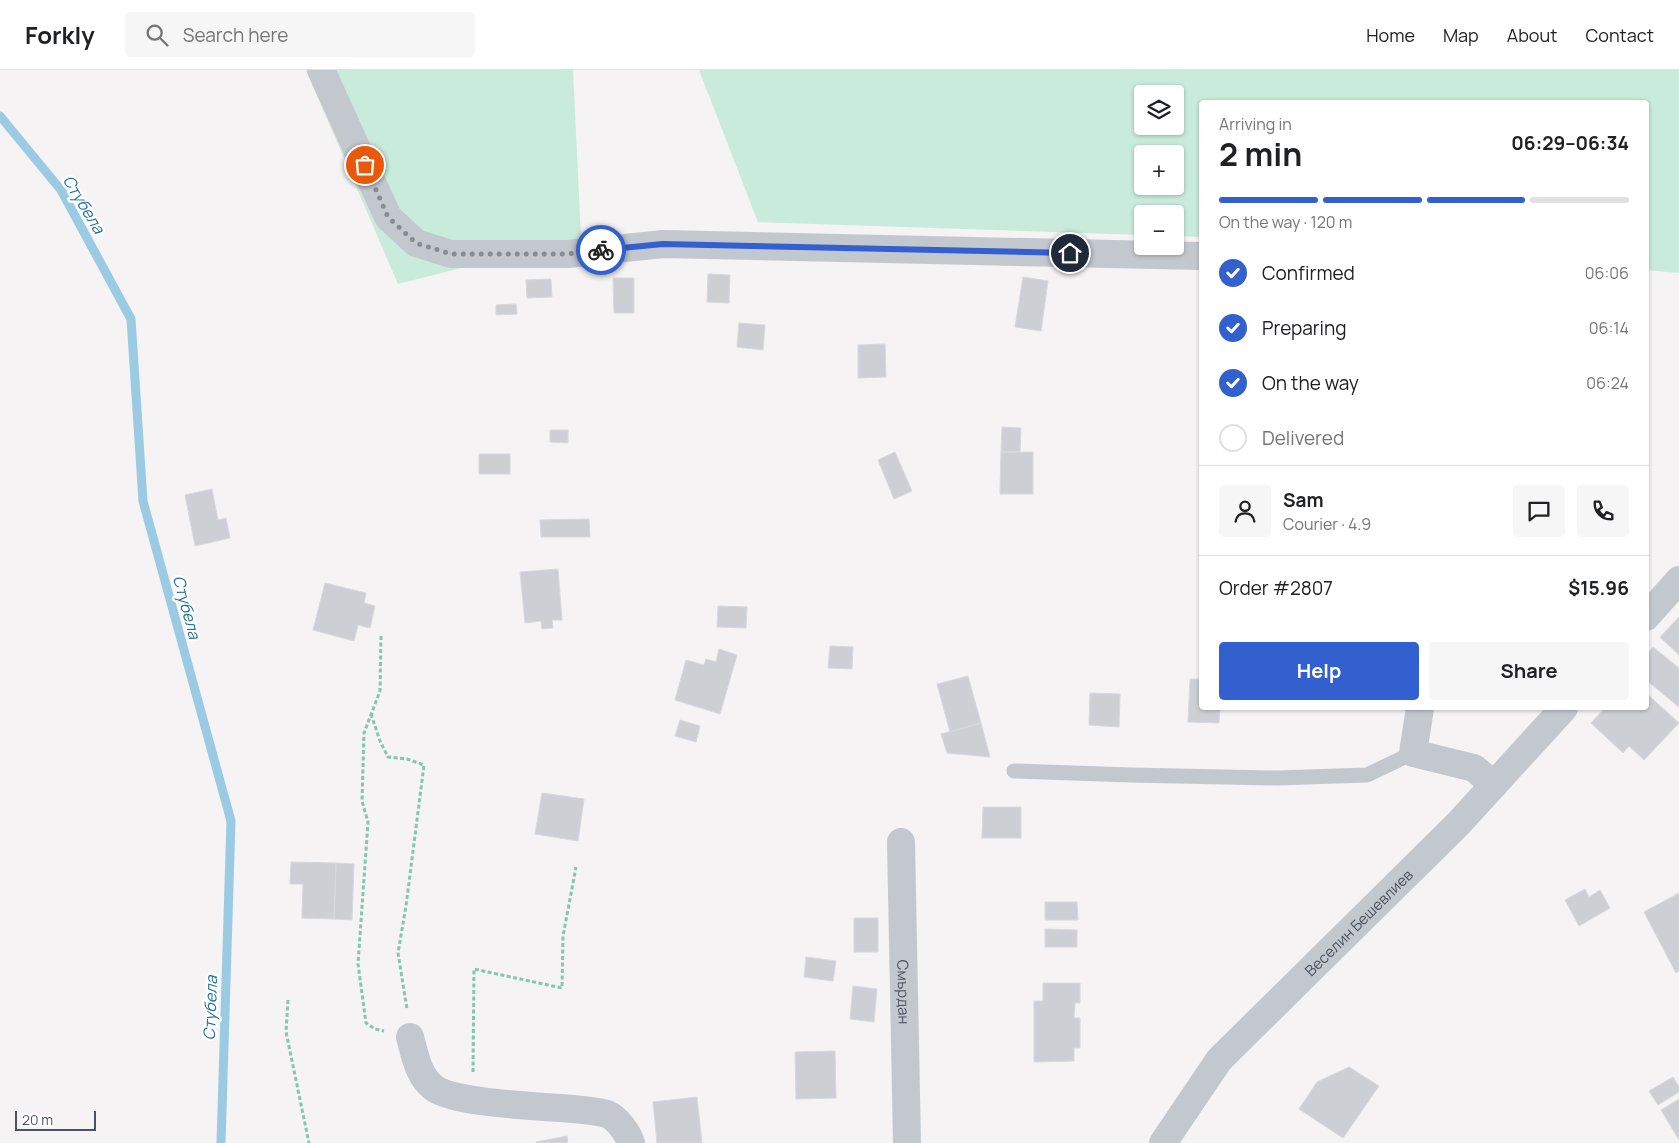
<!DOCTYPE html>
<html lang="en">
<head>
<meta charset="utf-8">
<style>
	body { margin:0; font-family:Manrope,sans-serif; background:#f6f6f6; color:#202124; height:100vh; display:flex; flex-direction:column; font-size:19px; white-space:nowrap }
	* { box-sizing:border-box; margin:0 }
	p { font-size:16px; color:#757577 }
	.icon { flex:none; width:28px; height:28px; fill:none; stroke:currentColor; stroke-width:2; stroke-linecap:round; stroke-linejoin:round }
	.map { position:relative; flex:1; overflow:hidden }
	.drawer { position:absolute; left:1199px; top:30px; width:450px; height:610px; display:flex; flex-direction:column; background:#fff; border-radius:5px; box-shadow:0 1px 4px #0004 }
	.drawer>* { flex:none }
	.buttons { position:absolute; left:1134px; top:15px; display:grid; gap:10px }
	.buttons a { display:grid; place-items:center; width:50px; height:50px; border-radius:5px; background:#fff; box-shadow:0 1px 4px #0004; font-size:25px }
	.scale { position:absolute; left:15px; bottom:12px; width:81px; box-sizing:border-box; padding-left:5px; border:2px solid #4d535e; border-top:0; font-size:14px; line-height:18px; white-space:nowrap; color:#4d535e; -webkit-text-stroke:4px #fff; paint-order:stroke }
	.pin { position:absolute; display:grid; place-items:center; width:42px; height:42px; color:#fff; margin:-21px; border:2px solid #fff; border-radius:50%; box-shadow:0 1px 5px #0007 }
	.courier { position:absolute; display:grid; place-items:center; width:50px; height:50px; margin:-25px; border:4px solid #3260cf; border-radius:50%; background:#fff; color:#222; box-shadow:0 1px 6px #0007 }
	.overview em { font-style:normal; font-weight:700 }
	.overview div { display:flex; flex-direction:column-reverse }
	.overview { display:flex; align-items:center; justify-content:space-between; height:85px; padding:0 20px }
	h1 { font-size:32px; font-weight:700; line-height:38px }
	.bar { display:grid; grid-template-columns:repeat(4,1fr); gap:8px 5px; align-content:center; height:60px; padding:0 20px }
	.bar i { height:6px; border-radius:4px; background:#e0e0e0 }
	.bar .on { background:#3260cf }
	.bar p { grid-column:span 4 }
	.line { display:flex; align-items:center; gap:12px; padding:0 20px; border-top:1px solid #e0e0e0 }
	.line div { flex:1 }
	.round { display:grid; place-items:center; flex:none; width:52px; height:52px; border-radius:5px; background:#f6f6f6 }
	ol { padding:0 20px; list-style:none }
	li { display:flex; align-items:center; gap:15px; height:55px }
	li p { margin-inline-start:auto }
	li .icon { padding:5px; border-radius:50%; background:#3260cf; color:#fff; stroke-width:4 }
	li:last-child { color:#757577 }
	li i { width:28px; height:28px; border:2px solid #e0e0e0; border-radius:50% }
	.button { display:flex; gap:10px; margin-top:auto; padding:10px 20px }
	.button a { flex:1; height:58px; border-radius:5px; background:#3260cf; color:#fff; font-size:20px; font-weight:700; line-height:58px; text-align:center }
	.button a+a { background:#f6f6f6; color:#202124 }
	header { display:flex; align-items:center; gap:30px; box-sizing:border-box; height:70px; padding:0 25px; background:#fff; border-bottom:1px solid #e0e0e0 }
	header strong { font-size:24px }
	nav { display:flex; gap:28px; margin-inline-start:auto; font-size:18px }
	.search { width:350px; height:45px; background:#f6f6f6; display:flex; align-items:center; gap:12px; box-sizing:border-box; padding:0 18px; border-radius:5px; color:#757577; font-size:19px }
	.map>svg:first-child { display:block }
	.green { fill:#c8ebdb; fill-rule:evenodd }
	.lines { fill:none; stroke-linecap:round; stroke-linejoin:round }
	.stream { stroke:#9bcae3; stroke-width:9 }
	.building { fill:#cecfd4; stroke:#d8d9dd }
	.path { stroke:#84c6af; stroke-width:3; stroke-dasharray:4 2.5; stroke-linecap:butt }
	.lane { stroke:#c3c8cf; stroke-width:15 }
	.street { stroke:#c3c8cf; stroke-width:28 }
	.done { stroke:#888b92; stroke-width:5; stroke-dasharray:0 9 }
	.route { stroke:#3260cf; stroke-width:6 }
	.labels { text-anchor:middle; dominant-baseline:central; stroke-width:5; stroke-linejoin:round; paint-order:stroke }
	.street-label { font-size:15px; fill:#4d535e; stroke:#fff }
	.water-label { font-size:16px; font-style:italic; fill:#1f729f; stroke:#fff }
</style>
</head>
<body>
<header>
<strong>Forkly</strong>
<div class="search"><svg class="icon" aria-label="search" viewBox="0 0 24 24"><circle cx="10" cy="10" r="6"/><path d="M15 15l6 6"/></svg>Search here</div>
<nav><a>Home</a><a>Map</a><a>About</a><a>Contact</a></nav>
</header>
<div class="map">
<svg width="1679" height="1073" viewBox="0 0 1679 1073">
	<rect width="100%" height="100%" fill="#f5f3f3"/>
	<!-- green -->
	<path class="green" d="M 306,0 L 573,0 L 581,168 L 398,214 Z
		M 699,0 L 1679,0 L 1679,203 L 1646,200 L 1646,32 L 1201,32 L 1201,167 L 1175,166 L 1175,144 L 1142,144 L 1142,165 L 758,152 ZM 1142,24 L 1175,24 L 1175,56 L 1142,56 ZM 1142,84 L 1175,84 L 1175,116 L 1142,116 Z"/>
	<g class="lines">
		<!-- stream -->
		<path class="stream" d="M 0,46 L 61,120 L 131,249 L 143,431 L 231,751 L 221,1073"/>
	</g>
	<!-- building -->
	<path class="building" d="M 708,204 L 730,205 L 729,233 L 707,232 Z
		M 1023,207 L 1048,211 L 1041,261 L 1015,257 Z
		M 613,208 L 634,208 L 634,243 L 614,243 Z
		M 551,209 L 552,227 L 527,228 L 526,210 Z
		M 516,234 L 517,244 L 496,245 L 496,235 Z
		M 739,253 L 765,255 L 763,280 L 737,277 Z
		M 885,274 L 886,307 L 858,308 L 858,275 Z
		M 1002,357 L 1021,358 L 1020,382 L 1001,382 Z
		M 550,360 L 568,360 L 568,373 L 550,372 Z
		M 895,382 L 912,421 L 894,429 L 878,390 Z
		M 1001,382 L 1033,382 L 1033,424 L 1000,424 Z
		M 479,384 L 510,384 L 510,404 L 479,404 Z
		M 212,419 L 218,450 L 226,448 L 230,468 L 195,476 L 185,425 Z
		M 589,449 L 590,467 L 541,467 L 540,450 Z
		M 558,499 L 562,550 L 552,550 L 553,558 L 542,559 L 541,551 L 525,553 L 520,502 Z
		M 325,513 L 366,523 L 364,533 L 375,536 L 370,558 L 358,555 L 354,571 L 313,560 Z
		M 718,536 L 747,537 L 746,558 L 717,557 Z
		M 1679,547 L 1679,585 L 1660,567 Z
		M 830,576 L 853,577 L 852,599 L 828,598 Z
		M 1653,577 L 1679,598 L 1679,637 L 1646,610 L 1646,586 Z
		M 719,579 L 737,585 L 720,644 L 675,630 L 686,590 L 704,595 L 706,589 L 716,592 Z
		M 968,606 L 981,653 L 950,662 L 937,614 Z
		M 1190,609 L 1201,609 L 1201,638 L 1220,638 L 1219,653 L 1188,652 Z
		M 1090,623 L 1120,624 L 1119,657 L 1089,655 Z
		M 1646,623 L 1679,653 L 1644,690 L 1629,676 L 1623,683 L 1591,653 L 1605,638 L 1646,638 Z
		M 680,650 L 700,656 L 696,672 L 675,666 Z
		M 981,653 L 990,687 L 947,683 L 941,664 Z
		M 542,723 L 584,729 L 578,771 L 535,764 Z
		M 983,737 L 1021,737 L 1021,768 L 982,768 Z
		M 291,792 L 336,793 L 334,849 L 302,848 L 303,814 L 290,814 Z
		M 336,793 L 354,794 L 352,850 L 334,849 Z
		M 1585,819 L 1589,827 L 1600,820 L 1610,838 L 1579,856 L 1565,830 Z
		M 1679,823 L 1679,901 L 1676,903 L 1644,842 Z
		M 1045,832 L 1077,832 L 1078,850 L 1045,850 Z
		M 854,848 L 878,848 L 878,882 L 854,882 Z
		M 1045,859 L 1077,860 L 1077,877 L 1045,877 Z
		M 806,887 L 836,891 L 833,911 L 804,907 Z
		M 1043,913 L 1080,913 L 1080,933 L 1075,933 L 1074,948 L 1080,948 L 1080,978 L 1074,978 L 1074,991 L 1034,992 L 1034,931 L 1043,931 Z
		M 853,916 L 877,919 L 874,952 L 850,949 Z
		M 835,981 L 836,1028 L 796,1029 L 795,982 Z
		M 1349,997 L 1379,1016 L 1343,1068 L 1299,1039 L 1317,1012 Z
		M 1673,1007 L 1679,1017 L 1679,1022 L 1658,1035 L 1649,1021 Z
		M 697,1027 L 702,1073 L 657,1073 L 653,1032 Z
		M 1679,1029 L 1679,1070 L 1661,1040 Z
		M 567,1066 L 568,1073 L 536,1073 L 536,1072 Z"/>
	<g class="lines">
		<!-- path -->
		<path class="path" d="M 381,566 L 380,621 L 364,663 L 362,731 L 368,752 L 358,894 L 366,953 L 375,959 L 384,961
			M 371,644 L 380,671 L 388,687 L 407,689 L 424,695 L 406,836 L 398,883 L 407,939
			M 288,930 L 286,962 L 309,1073
			M 473,1002 L 474,899 L 562,918 L 563,866 L 576,797"/>
		<!-- lane -->
		<path class="lane" d="M 1014,701 L 1130,705 L 1277,708 L 1367,705 L 1413,683"/>
		<!-- street -->
		<g class="street">
			<path d="M 321,0 L 388,147 L 416,173 L 451,184 L 568,184 L 663,174 L 1201,186"/>
			<path d="M 1646,547 L 1679,510"/>
			<path d="M 1420,638 L 1413,683 L 1474,698 L 1494,715"/>
			<path id="s1" d="M 901,772 L 907,1073"/>
			<path d="M 410,967 C 415,985 418,1006 434,1018 C 456,1034 542,1036 573,1039 C 584,1040 597,1041 607,1044 C 617,1048 628,1063 631,1073"/>
			<path id="s2" d="M 1163,1073 L 1219,990 L 1458,754 L 1564,638"/>
		</g>
	</g>
	<g class="lines">
		<!-- done -->
		<path class="done" d="M 365,95 L 388,147 L 416,173 L 451,184 L 568,184 L 601,180"/>
		<!-- route -->
		<path class="route" d="M 601,180 L 663,174 L 1070,183"/>
	</g>
	<g class="labels">
		<!-- street labels -->
		<g class="street-label">
			<text stroke="none"><textPath href="#s2" startOffset="296">Веселин Бешевлиев</textPath></text>
			<text stroke="none"><textPath href="#s1" startOffset="150">Смърдан</textPath></text>
		</g>
		<!-- water labels -->
		<g class="water-label">
			<text transform="translate(84 134) rotate(59)">Стубела</text>
			<text transform="translate(187 537) rotate(75)">Стубела</text>
			<text transform="translate(210 938) rotate(-88)">Стубела</text>
		</g>
	</g>
</svg>
<div class="buttons">
<a><svg class="icon" aria-label="layers" viewBox="0 0 24 24"><path d="M12 4l9 5-9 5-9-5zM3 14l9 5 9-5"/></svg></a>
<a>+</a>
<a>−</a>
</div>
<div class="scale">20 m</div>
<div class="pin" style="left:365px;top:95px;background:#ea580c"><svg class="icon" aria-label="bag" viewBox="0 0 24 24"><path d="M5 8h14l-1 12H6zM9 8a3 3 0 0 1 6 0"/></svg></div>
<div class="pin" style="left:1070px;top:183px;background:#1f2937"><svg class="icon" aria-label="home" viewBox="0 0 24 24"><path d="M3 11l9-7 9 7M6 9v11h12V9"/></svg></div>
<div class="courier" style="left:601px;top:180px"><svg class="icon" aria-label="bike" viewBox="0 0 24 24"><circle cx="6" cy="16" r="4"/><circle cx="18" cy="16" r="4"/><path d="M6 16l4-8h5l3 8M10 8l3 8H6M13 5h3"/></svg></div>
<section class="drawer">
<div class="overview"><div><h1>2 min</h1><p>Arriving in</p></div><em>06:29–06:34</em></div>
<div class="bar"><i class="on"></i><i class="on"></i><i class="on"></i><i></i><p>On the way · 120 m</p></div>
<ol>
<li><svg class="icon" aria-label="check" viewBox="0 0 24 24"><path d="M5 12l5 5 9-10"/></svg>Confirmed<p>06:06</p></li>
<li><svg class="icon" aria-label="check" viewBox="0 0 24 24"><path d="M5 12l5 5 9-10"/></svg>Preparing<p>06:14</p></li>
<li><svg class="icon" aria-label="check" viewBox="0 0 24 24"><path d="M5 12l5 5 9-10"/></svg>On the way<p>06:24</p></li>
<li><i></i>Delivered</li>
</ol>
<div class="line" style="height:90px"><a class="round"><svg class="icon" aria-label="person" viewBox="0 0 24 24"><circle cx="12" cy="8" r="4"/><path d="M4 21q1-7 8-7t8 7"/></svg></a><div><b>Sam</b><p>Courier · 4.9</p></div><a class="round"><svg class="icon" aria-label="chat" viewBox="0 0 24 24"><path d="M4 5h16v11H9l-5 4z"/></svg></a><a class="round"><svg class="icon" aria-label="phone" viewBox="0 0 24 24"><path d="M5 4h4l2 5-3 2q2 4 5 5l2-3 5 2v4C11 20 4 13 5 4z"/></svg></a></div>
<div class="line" style="height:65px"><div>Order #2807</div><b>$15.96</b></div>
<div class="button"><a>Help</a><a>Share</a></div>
</section>
</div>
</body>
</html>
